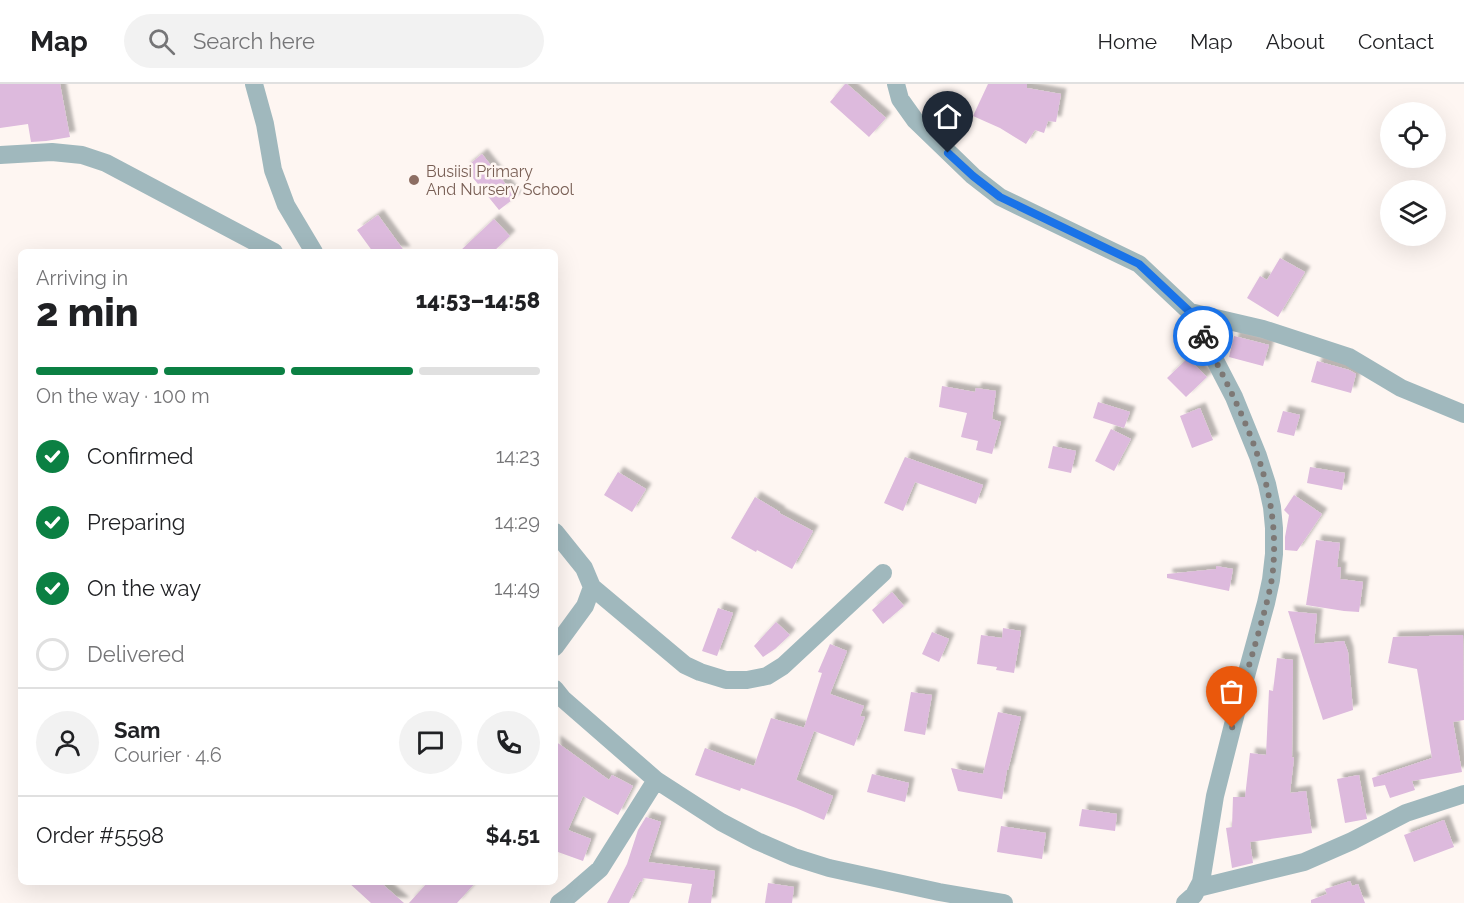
<!DOCTYPE html>
<html lang="en">
<head>
<meta charset="utf-8">
<style>
	body { margin:0; font-family:Raleway,sans-serif; background:#f2f2f2; color:#202124; height:100vh; display:flex; flex-direction:column; font-size:22px; white-space:nowrap }
	* { box-sizing:border-box; margin:0 }
	p { font-size:20px; color:#757577 }
	.icon { flex:none; width:33px; height:33px; fill:none; stroke:currentColor; stroke-width:2; stroke-linecap:round; stroke-linejoin:round }
	.map { position:relative; flex:1; overflow:hidden }
	.panel { position:absolute; left:18px; top:165px; width:540px; height:636px; display:flex; flex-direction:column; background:#fff; border-radius:9px; box-shadow:0 6px 24px #0002 }
	.panel>* { flex:none }
	.controls { position:absolute; left:1380px; top:18px; display:grid; gap:12px }
	.controls a { display:grid; place-items:center; width:66px; height:66px; border-radius:50%; background:#fff; box-shadow:0 6px 24px #0002; font-size:30px }
	.pin { position:absolute; display:grid; place-items:center; width:51px; height:51px; color:#fff; margin:-62px -26px; border-radius:50% 50% 50% 0; rotate:-45deg; box-shadow:0 0 6px #0007 }
	.pin .icon { rotate:45deg }
	.courier { position:absolute; display:grid; place-items:center; width:60px; height:60px; margin:-30px; border:4px solid #1a73e8; border-radius:50%; background:#fff; color:#222; box-shadow:0 2px 8px #0007 }
	.overview em { font-style:normal; font-weight:800 }
	.overview div { display:flex; flex-direction:column-reverse }
	.overview { display:flex; align-items:center; justify-content:space-between; height:102px; padding:0 18px }
	h1 { font-size:39px; font-weight:800; line-height:45px }
	.bar { display:grid; grid-template-columns:repeat(4,1fr); gap:9px 6px; align-content:center; height:72px; padding:0 18px }
	.bar i { height:8px; border-radius:4px; background:#e0e0e0 }
	.bar .on { background:#0b8043 }
	.bar p { grid-column:span 4 }
	.line { display:flex; align-items:center; gap:15px; padding:0 18px; border-top:2px solid #e0e0e0 }
	.line div { flex:1 }
	.round { display:grid; place-items:center; flex:none; width:63px; height:63px; border-radius:32px; background:#f2f2f2 }
	ol { padding:0 18px; list-style:none }
	li { display:flex; align-items:center; gap:18px; height:66px }
	li p { margin-inline-start:auto }
	li .icon { padding:6px; border-radius:50%; background:#0b8043; color:#fff; stroke-width:4 }
	li:last-child { color:#757577 }
	li i { width:33px; height:33px; border:3px solid #e0e0e0; border-radius:50% }
	header { display:flex; align-items:center; gap:36px; box-sizing:border-box; height:84px; padding:0 30px; background:#fff; border-bottom:2px solid #e0e0e0 }
	header strong { font-size:28px }
	nav { display:flex; gap:33px; margin-inline-start:auto; font-size:21px }
	.search { width:420px; height:54px; background:#f2f2f2; display:flex; align-items:center; gap:15px; box-sizing:border-box; padding:0 21px; border-radius:33px; color:#757577; font-size:22px }
	.map>svg:first-child { display:block }
	.building { fill:#ddbadd; filter:url(#shadow) }
	.lines { fill:none; stroke-linecap:round; stroke-linejoin:round }
	.street { stroke:#a0b8bd; stroke-width:18 }
	.done { stroke:#7d7875; stroke-width:6; stroke-dasharray:0 10.8 }
	.route { stroke:#1a73e8; stroke-width:8 }
	.education-dot { fill:#8d6e63; stroke:#fef6f2; stroke-width:2 }
	.labels { text-anchor:middle; dominant-baseline:central; stroke-width:5; stroke-linejoin:round; paint-order:stroke }
	.education-label { font-size:16px; fill:#785e54; stroke:#fef6f2; text-anchor:start }
</style>
</head>
<body>
<header>
<strong>Map</strong>
<div class="search"><svg class="icon" aria-label="search" viewBox="0 0 24 24"><circle cx="10" cy="10" r="6"/><path d="M15 15l6 6"/></svg>Search here</div>
<nav><a>Home</a><a>Map</a><a>About</a><a>Contact</a></nav>
</header>
<div class="map">
<svg width="1464" height="819" viewBox="0 0 1464 819">
	<defs>
		<filter id="shadow"><feDropShadow dx="5.5" dy="-5.5" stdDeviation="1.5" flood-color="#0004"/></filter>
	</defs>
	<rect width="100%" height="100%" fill="#fef6f2"/>
	<!-- building -->
	<path class="building" d="M 0,0 L 60,0 L 70,53 L 46,57 L 31,58 L 28,40 L 0,44 Z
		M 845,0 L 847,0 L 886,34 L 869,53 L 830,18 Z
		M 988,0 L 1027,0 L 1027,4 L 1061,10 L 1056,38 L 1048,37 L 1044,49 L 1035,46 L 1026,60 L 1000,44 L 973,32 Z
		M 482,70 L 516,113 L 499,126 L 465,84 Z
		M 378,131 L 405,168 L 373,168 L 357,146 Z
		M 494,135 L 510,152 L 493,168 L 459,168 Z
		M 1280,174 L 1305,188 L 1278,233 L 1247,214 L 1260,192 L 1267,196 Z
		M 1234,252 L 1269,261 L 1263,282 L 1229,273 Z
		M 1188,274 L 1207,293 L 1186,313 L 1167,294 Z
		M 1317,277 L 1349,286 L 1356,290 L 1351,309 L 1311,298 Z
		M 942,302 L 975,308 L 976,304 L 996,307 L 992,335 L 1001,338 L 992,370 L 976,366 L 978,357 L 961,353 L 967,329 L 939,323 Z
		M 1098,318 L 1130,328 L 1124,344 L 1093,334 Z
		M 1200,324 L 1213,356 L 1192,364 L 1180,332 Z
		M 1283,327 L 1300,331 L 1294,352 L 1277,348 Z
		M 1111,345 L 1131,355 L 1114,387 L 1095,377 Z
		M 1053,362 L 1076,367 L 1071,389 L 1048,384 Z
		M 905,373 L 983,401 L 976,420 L 915,398 L 903,427 L 884,419 Z
		M 1310,383 L 1345,389 L 1342,406 L 1307,399 Z
		M 618,388 L 646,405 L 632,428 L 604,411 Z
		M 1294,411 L 1322,430 L 1297,467 L 1285,466 L 1285,453 L 1289,431 L 1284,426 Z
		M 755,413 L 780,428 L 779,429 L 813,447 L 792,485 L 757,466 L 756,468 L 731,454 Z
		M 1316,456 L 1340,459 L 1337,483 L 1341,483 L 1340,495 L 1363,498 L 1359,528 L 1344,527 L 1306,521 Z
		M 1216,482 L 1233,485 L 1229,507 L 1167,494 L 1167,490 L 1216,485 Z
		M 892,508 L 904,522 L 883,540 L 872,526 Z
		M 718,524 L 733,529 L 717,572 L 702,567 Z
		M 1288,527 L 1317,530 L 1314,560 L 1344,557 L 1348,568 L 1353,626 L 1323,636 Z
		M 776,538 L 790,551 L 775,565 L 763,573 L 754,562 Z
		M 1003,544 L 1021,547 L 1014,589 L 996,586 L 997,583 L 977,580 L 981,551 L 1002,554 Z
		M 932,548 L 949,555 L 939,578 L 922,570 Z
		M 1463,551 L 1464,636 L 1453,638 L 1462,688 L 1412,697 L 1415,706 L 1390,714 L 1385,701 L 1374,703 L 1372,694 L 1432,674 L 1417,585 L 1388,579 L 1393,553 Z
		M 830,560 L 847,567 L 830,610 L 864,622 L 860,632 L 865,633 L 854,662 L 814,647 L 796,696 L 833,712 L 824,736 L 796,724 L 741,704 L 740,707 L 695,691 L 705,664 L 754,682 L 771,634 L 805,644 L 804,644 L 822,589 L 818,588 Z
		M 1277,574 L 1293,576 L 1292,673 L 1294,674 L 1290,709 L 1306,707 L 1312,749 L 1250,758 L 1253,779 L 1232,784 L 1226,744 L 1232,743 L 1233,713 L 1245,713 L 1250,669 L 1266,671 L 1269,606 L 1273,607 Z
		M 911,608 L 932,611 L 925,651 L 904,647 Z
		M 998,628 L 1021,633 L 1008,686 L 1007,686 L 1002,715 L 958,707 L 951,684 L 983,690 Z
		M 555,657 L 609,696 L 612,691 L 633,702 L 618,731 L 583,712 L 568,746 L 591,755 L 583,777 L 558,768 L 555,776 Z
		M 872,690 L 909,699 L 905,718 L 867,708 Z
		M 1359,691 L 1367,735 L 1345,739 L 1337,695 Z
		M 1082,725 L 1117,730 L 1115,747 L 1079,742 Z
		M 646,733 L 661,738 L 648,778 L 715,787 L 711,819 L 688,819 L 692,800 L 643,794 L 642,798 L 640,797 L 629,819 L 607,819 L 627,780 L 638,746 Z
		M 1444,736 L 1454,763 L 1414,778 L 1404,751 Z
		M 1001,742 L 1046,749 L 1042,775 L 997,768 Z
		M 1350,797 L 1352,802 L 1358,800 L 1365,819 L 1311,819 L 1311,816 L 1327,810 L 1325,805 Z
		M 348,798 L 380,798 L 404,819 L 371,819 Z
		M 428,798 L 476,798 L 457,819 L 409,819 Z
		M 768,799 L 794,803 L 792,819 L 765,819 Z"/>
	<g class="lines">
		<!-- street -->
		<path class="street" d="M 254,0 L 265,40 L 273,86 L 286,121 L 314,168
			M 896,0 L 900,15 L 915,36 L 973,92 L 1000,113 L 1139,180 L 1190,228 L 1263,245 L 1349,273 L 1401,304 L 1464,330
			M 0,71 L 52,68 L 82,71 L 106,79 L 274,168
			M 555,448 L 584,484 L 592,503 L 585,522 L 555,563
			M 592,503 L 685,581 L 700,588 L 726,596 L 747,596 L 767,592 L 783,582 L 883,489
			M 555,605 L 563,615 L 656,696 L 721,738 L 757,757 L 794,773 L 829,784 L 939,808 L 1004,819
			M 1198,804 L 1304,778 L 1352,757 L 1406,729 L 1464,710
			M 559,819 L 570,811 L 600,785 L 656,696
			M 1185,819 L 1194,811 L 1201,798 L 1215,712 L 1238,621 L 1266,519 L 1271,496 L 1274,470 L 1274,444 L 1272,423 L 1267,400 L 1258,372 L 1234,313 L 1190,228"/>
	</g>
	<g class="lines">
		<!-- done -->
		<path class="done" d="M 1203,252 C 1242,329 1284,405 1272,494 C 1269,512 1264,529 1259,547 C 1250,579 1240,611 1232,644"/>
		<!-- route -->
		<path class="route" d="M 948,69 L 973,92 L 1000,113 L 1139,180 L 1190,228 L 1203,252"/>
	</g>
	<!-- markers -->
	<circle class="education-dot" cx="414" cy="96" r="6"/>
	<g class="labels">
		<!-- education labels -->
		<g class="education-label">
			<text x="426" y="87">Busiisi Primary<tspan x="426" dy="18">And Nursery School</tspan></text>
		</g>
	</g>
</svg>
<div class="controls">
<a><svg class="icon" aria-label="locate" viewBox="0 0 24 24"><circle cx="12" cy="12" r="6"/><path d="M12 2v4M12 18v4M2 12h4M18 12h4"/></svg></a>
<a><svg class="icon" aria-label="layers" viewBox="0 0 24 24"><path d="M12 4l9 5-9 5-9-5zM3 14l9 5 9-5"/></svg></a>
</div>
<div class="pin" style="left:1232px;top:644px;background:#ea580c"><svg class="icon" aria-label="bag" viewBox="0 0 24 24"><path d="M5 8h14l-1 12H6zM9 8a3 3 0 0 1 6 0"/></svg></div>
<div class="pin" style="left:948px;top:69px;background:#1f2937"><svg class="icon" aria-label="home" viewBox="0 0 24 24"><path d="M3 11l9-7 9 7M6 9v11h12V9"/></svg></div>
<div class="courier" style="left:1203px;top:252px"><svg class="icon" aria-label="bike" viewBox="0 0 24 24"><circle cx="6" cy="16" r="4"/><circle cx="18" cy="16" r="4"/><path d="M6 16l4-8h5l3 8M10 8l3 8H6M13 5h3"/></svg></div>
<section class="panel">
<div class="overview"><div><h1>2 min</h1><p>Arriving in</p></div><em>14:53–14:58</em></div>
<div class="bar"><i class="on"></i><i class="on"></i><i class="on"></i><i></i><p>On the way · 100 m</p></div>
<ol>
<li><svg class="icon" aria-label="check" viewBox="0 0 24 24"><path d="M5 12l5 5 9-10"/></svg>Confirmed<p>14:23</p></li>
<li><svg class="icon" aria-label="check" viewBox="0 0 24 24"><path d="M5 12l5 5 9-10"/></svg>Preparing<p>14:29</p></li>
<li><svg class="icon" aria-label="check" viewBox="0 0 24 24"><path d="M5 12l5 5 9-10"/></svg>On the way<p>14:49</p></li>
<li><i></i>Delivered</li>
</ol>
<div class="line" style="height:108px"><a class="round"><svg class="icon" aria-label="person" viewBox="0 0 24 24"><circle cx="12" cy="8" r="4"/><path d="M4 21q1-7 8-7t8 7"/></svg></a><div><b>Sam</b><p>Courier · 4.6</p></div><a class="round"><svg class="icon" aria-label="chat" viewBox="0 0 24 24"><path d="M4 5h16v11H9l-5 4z"/></svg></a><a class="round"><svg class="icon" aria-label="phone" viewBox="0 0 24 24"><path d="M5 4h4l2 5-3 2q2 4 5 5l2-3 5 2v4C11 20 4 13 5 4z"/></svg></a></div>
<div class="line" style="height:78px"><div>Order #5598</div><b>$4.51</b></div>
</section>
</div>
</body>
</html>
